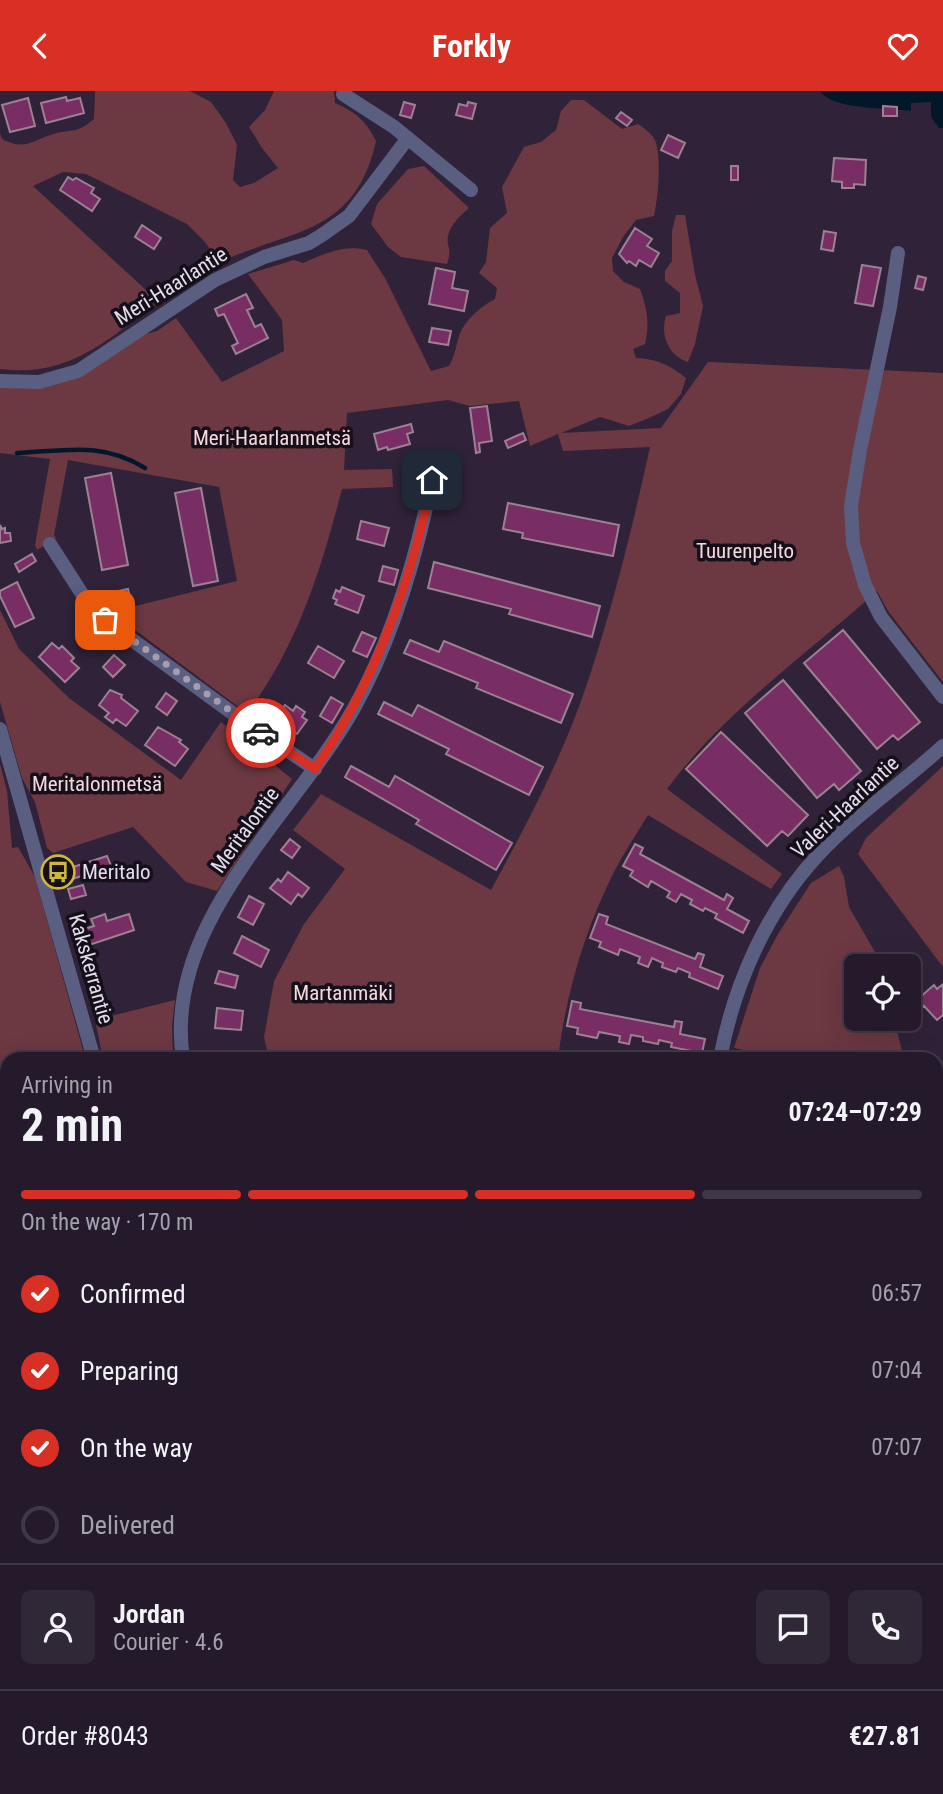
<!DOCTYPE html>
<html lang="en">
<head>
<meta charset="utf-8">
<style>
	body { margin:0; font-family:"Roboto Condensed",sans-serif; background:#302737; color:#f1f3f6; height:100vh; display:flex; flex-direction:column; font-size:26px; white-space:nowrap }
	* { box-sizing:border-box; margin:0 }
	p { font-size:23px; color:#a3a1a9 }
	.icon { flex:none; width:38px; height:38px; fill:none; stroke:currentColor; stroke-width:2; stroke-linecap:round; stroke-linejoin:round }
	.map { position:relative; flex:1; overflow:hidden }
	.sheet { position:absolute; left:0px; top:961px; width:943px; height:744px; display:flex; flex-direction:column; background:#241a2b; border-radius:21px 21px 0 0; box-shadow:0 7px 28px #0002,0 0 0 2px #413847 }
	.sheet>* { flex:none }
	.controls { position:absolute; left:844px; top:863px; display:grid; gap:14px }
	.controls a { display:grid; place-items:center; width:77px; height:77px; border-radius:10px; background:#241a2b; box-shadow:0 7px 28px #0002,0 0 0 2px #413847; font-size:35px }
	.pin { position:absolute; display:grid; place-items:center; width:60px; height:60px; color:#fff; margin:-30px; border-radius:14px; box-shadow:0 4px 10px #0006 }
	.courier { position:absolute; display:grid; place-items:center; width:70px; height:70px; margin:-35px; border:5px solid #d93025; border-radius:50%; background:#fff; color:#222; box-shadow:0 2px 9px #0007 }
	.summary em { font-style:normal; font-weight:700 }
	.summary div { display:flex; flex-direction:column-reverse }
	.summary { display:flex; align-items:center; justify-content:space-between; height:119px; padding:0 21px }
	h1 { font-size:46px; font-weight:700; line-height:52px }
	.bar { display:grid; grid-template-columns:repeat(4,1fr); gap:10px 7px; align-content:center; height:84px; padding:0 21px }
	.bar i { height:9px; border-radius:5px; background:#413847 }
	.bar .active { background:#d93025 }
	.bar p { grid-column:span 4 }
	.line { display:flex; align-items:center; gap:18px; padding:0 21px; border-top:2px solid #413847 }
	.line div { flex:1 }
	.round { display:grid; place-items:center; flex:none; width:74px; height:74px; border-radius:10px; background:#302737 }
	ol { padding:0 21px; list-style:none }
	li { display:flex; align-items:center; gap:21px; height:77px }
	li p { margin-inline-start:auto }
	li .icon { padding:7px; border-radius:50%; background:#d93025; color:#fff; stroke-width:4 }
	li:last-child { color:#a3a1a9 }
	li i { width:38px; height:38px; border:4px solid #413847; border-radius:50% }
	header { display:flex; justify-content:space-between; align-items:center; height:91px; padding:0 21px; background:#d93025; color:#fff; font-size:32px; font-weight:700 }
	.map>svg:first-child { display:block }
	.green { fill:#6c3842 }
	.water { fill:#03172b }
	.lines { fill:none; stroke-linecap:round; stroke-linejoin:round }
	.stream { stroke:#03172b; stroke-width:4.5 }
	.building { fill:#782d64; stroke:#9d8193; stroke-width:2 }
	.minor { stroke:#5a5e80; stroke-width:14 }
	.done { stroke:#a69cad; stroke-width:7; stroke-dasharray:0 12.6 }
	.route { stroke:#d93025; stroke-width:9 }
	.labels { text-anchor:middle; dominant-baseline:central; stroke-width:7; stroke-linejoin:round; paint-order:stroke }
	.street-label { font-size:21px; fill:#e5ddec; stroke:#150f19 }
	.park-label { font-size:21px; fill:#f4d8dc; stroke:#150f19 }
	.poi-label { font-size:21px; fill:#e5ddec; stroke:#150f19; text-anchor:start }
</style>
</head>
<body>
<header><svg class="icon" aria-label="back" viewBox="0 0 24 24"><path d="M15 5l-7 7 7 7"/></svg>Forkly<svg class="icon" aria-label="heart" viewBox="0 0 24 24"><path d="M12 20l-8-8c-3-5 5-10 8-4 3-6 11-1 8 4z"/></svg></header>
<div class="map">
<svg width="943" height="1703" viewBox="0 0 943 1703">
	<rect width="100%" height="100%" fill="#302339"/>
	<!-- green -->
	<path class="green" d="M 95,0 L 190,0 L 211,11 L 226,32 L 237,54 L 233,89 L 240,96 L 254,92 L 278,77 L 262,57 L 249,36 L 265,19 L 274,0 L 334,0 L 335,12 C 356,21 366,30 376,50 C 355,144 292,138 220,171 L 204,150 L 187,133 L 86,83 L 63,81 L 33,95 L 159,211 C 106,249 70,287 0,278 L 0,42 L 2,48 C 27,61 33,48 57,42 C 76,38 77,42 94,28 Z
		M 571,9 L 584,9 L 622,38 L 638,33 C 644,37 652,43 655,49 C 662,67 658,107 654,125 L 636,129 L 623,146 L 612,167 L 613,180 L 624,191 L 640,198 C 647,217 650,233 645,253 L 633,258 L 636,267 C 657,268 670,274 686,287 L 681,303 L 668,318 L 649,327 L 629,335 L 600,326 L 561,342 L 661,337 L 708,271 L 943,282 L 943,591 L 888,520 L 877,500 C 806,564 724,621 667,698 L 782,783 L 771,798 L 648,724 C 637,742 625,760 615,779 C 585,838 566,902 558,968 L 269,968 L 264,946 L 274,890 L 304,833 L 345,778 L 293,739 L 321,703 L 491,799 C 528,731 565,661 589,587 C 614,511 633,434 650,356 L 563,360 L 558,343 L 530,355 L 519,310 L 470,315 L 448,309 L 347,322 L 344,379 L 392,378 L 393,396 L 342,398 C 327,456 310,514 282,567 C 272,586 259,605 248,623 L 111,521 L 237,490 L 219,396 L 68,369 L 54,444 L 56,447 L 37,459 L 35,454 L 50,368 L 0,362 L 0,294 L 42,296 L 70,289 L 142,244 L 157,240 L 176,227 L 222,291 L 284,260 L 282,229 L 248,183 L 294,169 L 303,172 C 324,163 344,153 367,159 L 385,187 L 431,280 L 449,275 C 457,261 456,249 462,238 C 469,226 483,214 495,208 L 497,197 L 479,182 L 486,171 L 490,137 L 507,122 L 502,96 L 524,56 L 541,51 L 556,39 L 561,20 Z
		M 424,75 L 469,117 C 461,124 450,134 448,145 C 446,157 453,156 447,173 L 401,166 L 388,156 L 371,133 L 377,113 L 408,78 Z
		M 676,124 L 685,124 L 695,184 L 703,215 L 695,253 L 688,271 C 668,265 660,243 666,225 L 680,222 L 680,202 L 665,190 L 665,180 L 672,170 L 672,140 Z
		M 0,519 L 19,558 L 69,607 L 181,689 L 221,631 L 292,688 L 217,800 L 186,791 L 133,736 L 53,762 L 47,757 L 35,711 L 22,687 L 0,611 Z
		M 0,673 L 7,700 L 12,757 L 18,756 L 35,786 L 83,959 L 83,968 L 7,968 L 7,1199 L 0,1207 Z
		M 943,675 L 943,876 L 858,763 L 866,747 Z
		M 839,775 L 844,786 L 849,816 L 883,875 L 856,875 L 856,928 L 894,928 L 904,968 L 786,968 L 734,957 L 760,877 L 778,843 L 811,792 Z
		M 175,909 L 172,934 L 173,968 L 103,968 L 95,929 Z
		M 943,1018 L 943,1137 L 936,1122 L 936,1030 Z
		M 3,1329 L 7,1331 L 7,1420 L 0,1432 L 0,1334 Z
		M 943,1634 L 943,1703 L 836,1703 L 845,1698 L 936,1698 L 936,1638 Z
		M 0,1673 L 7,1677 L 7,1698 L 42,1698 L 51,1703 L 0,1703 Z
		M 326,1698 L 402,1698 L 383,1703 L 326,1703 Z"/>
	<!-- water -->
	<path class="water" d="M 820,0 L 943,0 L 943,37 L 939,37 L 931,26 L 931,11 L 911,12 L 911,20 C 889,17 832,19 820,0 Z"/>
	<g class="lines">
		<!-- stream -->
		<path class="stream" d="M 17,362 C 65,360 102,350 145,377"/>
	</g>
	<!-- building -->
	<path class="building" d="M 66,6 L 67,10 L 80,7 L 84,22 L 46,32 L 41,12 Z
		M 28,7 L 35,35 L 10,41 L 2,14 Z
		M 404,11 L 415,14 L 411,27 L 400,24 Z
		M 468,11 L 476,13 L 472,28 L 456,24 L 459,13 L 467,15 Z
		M 883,15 L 897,16 L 897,25 L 883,25 Z
		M 621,21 L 632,29 L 627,35 L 616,27 Z
		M 668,44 L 685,52 L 678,67 L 661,59 Z
		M 834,67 L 866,69 L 865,94 L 854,93 L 854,97 L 842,97 L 842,91 L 832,90 Z
		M 731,75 L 738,75 L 738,89 L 731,89 Z
		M 68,86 L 73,89 L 76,87 L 94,97 L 91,102 L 100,108 L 92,120 L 60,99 Z
		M 142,134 L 161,147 L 154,158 L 135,146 Z
		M 635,137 L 652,148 L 647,155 L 659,162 L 651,176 L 639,169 L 636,175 L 629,170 L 627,172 L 619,163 Z
		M 824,140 L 836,142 L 833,160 L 821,158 Z
		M 862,174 L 881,177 L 873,215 L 855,212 Z
		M 436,177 L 455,181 L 452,197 L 468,200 L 464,220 L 429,213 Z
		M 918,185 L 926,187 L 923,199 L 915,197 Z
		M 246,203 L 253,217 L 247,219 L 255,236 L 261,233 L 268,247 L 236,263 L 232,255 L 238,252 L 224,223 L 218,225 L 215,218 Z
		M 432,237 L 451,240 L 448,254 L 429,251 Z
		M 487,315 L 492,350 L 479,352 L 480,361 L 476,362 L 470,317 Z
		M 411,333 L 413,341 L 407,343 L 410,353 L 388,359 L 387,356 L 378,359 L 374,343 Z
		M 523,342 L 526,349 L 508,357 L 505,350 Z
		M 111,382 L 128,474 L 102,479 L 85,387 Z
		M 201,397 L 218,490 L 193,495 L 175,402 Z
		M 508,412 L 619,434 L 613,465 L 522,447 L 523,442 L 503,438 Z
		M 361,430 L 389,437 L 384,455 L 357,448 Z
		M 0,434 L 2,438 L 5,437 L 5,442 L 10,442 L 11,450 L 0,452 Z
		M 32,463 L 36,470 L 19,481 L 15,473 Z
		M 434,471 L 600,515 L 592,546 L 509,523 L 511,518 L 428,497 Z
		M 383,475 L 398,479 L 394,494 L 379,490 Z
		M 17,491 L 34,527 L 15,536 L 0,505 L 0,500 Z
		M 342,496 L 364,505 L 358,522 L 335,513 L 337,509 L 333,507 L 336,499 L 340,501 Z
		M 128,498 L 130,507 L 116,510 L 114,501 Z
		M 843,539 L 920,631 L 898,649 L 893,644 L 877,658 L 804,572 Z
		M 362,541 L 376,547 L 367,566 L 353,560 Z
		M 410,549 L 439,561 L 444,550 L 573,603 L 561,632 L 476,597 L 478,592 L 404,562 Z
		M 52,552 L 59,558 L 62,555 L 74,567 L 71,570 L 79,577 L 65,591 L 39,566 Z
		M 318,555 L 344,570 L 334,587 L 308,572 Z
		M 114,564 L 125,574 L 113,586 L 103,576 Z
		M 783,589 L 861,680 L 839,699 L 834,693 L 817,707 L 745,622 Z
		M 110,599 L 122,604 L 121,607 L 138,620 L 126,635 L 116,628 L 113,632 L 105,626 L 109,622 L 99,614 Z
		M 166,602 L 177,610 L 167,624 L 156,616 Z
		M 331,606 L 343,613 L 332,632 L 320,625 Z
		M 384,611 L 412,625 L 418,614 L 543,676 L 529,704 L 446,663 L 449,658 L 378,623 Z
		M 285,614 L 293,620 L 296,615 L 305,621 L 302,626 L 307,629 L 297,643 L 275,629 Z
		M 158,636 L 181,649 L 179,651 L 188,658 L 175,675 L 145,654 Z
		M 721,641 L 808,724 L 788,745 L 782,740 L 767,755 L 686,678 Z
		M 351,675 L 389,696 L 395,685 L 512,752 L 496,779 L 416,733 L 419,729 L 345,686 Z
		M 290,748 L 300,756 L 292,767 L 281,759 Z
		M 635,753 L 643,757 L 640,763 L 724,809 L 727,803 L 733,807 L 727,818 L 749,830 L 743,842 L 715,827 L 717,823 L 705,817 L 703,820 L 690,813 L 692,809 L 681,803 L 676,811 L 667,806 L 670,801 L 651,790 L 648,796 L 630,785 L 633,780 L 623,775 Z
		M 107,765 L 111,775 L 67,790 L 64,779 Z
		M 288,781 L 309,797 L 302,806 L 298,803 L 291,813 L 270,797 L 278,788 L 281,791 Z
		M 83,794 L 86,804 L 71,808 L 68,798 Z
		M 249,805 L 264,813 L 253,834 L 238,826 Z
		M 105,823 L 107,830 L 129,823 L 134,839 L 89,854 L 84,838 L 94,835 L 91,828 Z
		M 599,823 L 608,826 L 606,833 L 695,868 L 698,862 L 704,864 L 700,876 L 723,885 L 718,898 L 689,886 L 690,882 L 678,877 L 676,881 L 662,876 L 663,872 L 652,867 L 648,876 L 638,872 L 640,866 L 620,858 L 618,864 L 599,856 L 601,851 L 590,847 Z
		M 242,845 L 269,859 L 261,876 L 234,862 Z
		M 219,880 L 238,885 L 235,897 L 215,892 Z
		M 943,893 L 943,924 L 937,929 L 924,915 L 917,921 L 911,914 L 934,894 L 937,898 Z
		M 572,910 L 581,912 L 580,918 L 674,936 L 675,930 L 682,931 L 680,943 L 705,948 L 702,962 L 671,956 L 672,952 L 659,949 L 658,953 L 643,950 L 643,946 L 631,944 L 629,953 L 619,951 L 620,945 L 599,941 L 597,947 L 577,943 L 578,937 L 567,935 Z
		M 217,917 L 243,920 L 241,939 L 215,937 Z
		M 219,960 L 220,968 L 205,968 L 204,962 Z
		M 7,1436 L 7,1460 L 0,1469 L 0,1445 Z
		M 936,1491 L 943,1497 L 943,1526 L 936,1520 Z
		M 7,1512 L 7,1536 L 0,1532 L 0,1524 Z
		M 941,1589 L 943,1593 L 943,1617 L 936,1622 L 936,1592 Z
		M 0,1626 L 7,1630 L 7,1655 L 0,1650 Z
		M 729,1698 L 814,1698 L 814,1703 L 728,1703 Z"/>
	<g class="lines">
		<!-- minor -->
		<path class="minor" d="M 343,3 L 394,36 L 471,99
			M 898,162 L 890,216 L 860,359 L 851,415 L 853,452 L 865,494 L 881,526 L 943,606
			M 0,290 L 39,291 L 78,280 L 215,189 L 264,166 L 309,152 L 322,144 L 349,125 L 408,47
			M 50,453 L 84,506 L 105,529 L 235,624 L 315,678
			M 0,638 L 94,968
			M 183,968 C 162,833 292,726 353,619 C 393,548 416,468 432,389
			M 720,968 C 734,893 767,819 818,764 C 856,723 903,692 943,655
			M 936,997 L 943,993
			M 936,1159 L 943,1169
			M 0,1243 L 7,1239
			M 936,1251 L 943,1243
			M 0,1302 L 7,1306
			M 936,1422 L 943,1428
			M 685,1703 L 688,1698"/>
	</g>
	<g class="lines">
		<!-- done -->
		<path class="done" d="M 105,529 L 261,642"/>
		<!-- route -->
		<path class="route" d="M 261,642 L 315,678 C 375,591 411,493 432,389"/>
	</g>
	<!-- icons -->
	<defs>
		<symbol id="bus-ring" viewBox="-11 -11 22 22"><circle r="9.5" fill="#150f19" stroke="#cfb837" stroke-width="1.5"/><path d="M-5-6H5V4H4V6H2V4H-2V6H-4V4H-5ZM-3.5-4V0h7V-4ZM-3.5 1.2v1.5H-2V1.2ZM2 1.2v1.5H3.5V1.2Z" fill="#cfb837"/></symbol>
	</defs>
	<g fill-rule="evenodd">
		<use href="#bus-ring" x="39" y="762" width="38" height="38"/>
	</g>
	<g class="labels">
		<!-- street labels -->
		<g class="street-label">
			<text transform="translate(171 195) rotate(-32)">Meri-Haarlantie</text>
			<text transform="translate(845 716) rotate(-43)">Valeri-Haarlantie</text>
			<text transform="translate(245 739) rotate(-54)">Meritalontie</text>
			<text transform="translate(91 878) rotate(74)">Kakskerrantie</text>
		</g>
		<!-- park labels -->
		<g class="park-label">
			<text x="272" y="347">Meri-Haarlanmetsä</text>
			<text x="745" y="460">Tuurenpelto</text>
			<text x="97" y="693">Meritalonmetsä</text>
			<text x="343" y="902">Martanmäki</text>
		</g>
		<!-- poi labels -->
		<g class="poi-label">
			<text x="82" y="781">Meritalo</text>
		</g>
	</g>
</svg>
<div class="controls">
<a><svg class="icon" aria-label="locate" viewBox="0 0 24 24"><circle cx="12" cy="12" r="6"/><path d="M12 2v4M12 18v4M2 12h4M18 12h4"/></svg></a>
</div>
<div class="pin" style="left:105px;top:529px;background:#ea580c"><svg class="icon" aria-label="bag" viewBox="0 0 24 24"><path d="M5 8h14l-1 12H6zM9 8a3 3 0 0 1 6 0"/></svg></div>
<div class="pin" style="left:432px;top:389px;background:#1f2937"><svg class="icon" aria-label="home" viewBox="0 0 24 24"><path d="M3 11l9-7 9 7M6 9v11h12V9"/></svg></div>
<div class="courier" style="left:261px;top:642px"><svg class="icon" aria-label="car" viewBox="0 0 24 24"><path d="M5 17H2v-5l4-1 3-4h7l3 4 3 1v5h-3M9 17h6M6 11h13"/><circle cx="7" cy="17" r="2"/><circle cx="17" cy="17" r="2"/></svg></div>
<section class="sheet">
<div class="summary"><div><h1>2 min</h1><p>Arriving in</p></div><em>07:24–07:29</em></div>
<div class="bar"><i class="active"></i><i class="active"></i><i class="active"></i><i></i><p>On the way · 170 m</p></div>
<ol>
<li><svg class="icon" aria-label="check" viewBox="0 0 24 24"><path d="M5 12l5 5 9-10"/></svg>Confirmed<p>06:57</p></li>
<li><svg class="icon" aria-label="check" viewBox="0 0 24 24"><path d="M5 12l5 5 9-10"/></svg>Preparing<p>07:04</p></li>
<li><svg class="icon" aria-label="check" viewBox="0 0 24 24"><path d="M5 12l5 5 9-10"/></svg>On the way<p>07:07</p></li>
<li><i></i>Delivered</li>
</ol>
<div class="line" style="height:126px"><a class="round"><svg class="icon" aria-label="person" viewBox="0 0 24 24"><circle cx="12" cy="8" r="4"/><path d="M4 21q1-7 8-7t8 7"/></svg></a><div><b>Jordan</b><p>Courier · 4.6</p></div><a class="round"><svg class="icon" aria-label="chat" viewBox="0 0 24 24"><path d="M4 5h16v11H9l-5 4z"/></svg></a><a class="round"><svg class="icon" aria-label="phone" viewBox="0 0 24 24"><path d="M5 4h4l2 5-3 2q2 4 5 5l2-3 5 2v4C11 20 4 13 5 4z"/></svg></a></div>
<div class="line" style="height:91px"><div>Order #8043</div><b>€27.81</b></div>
</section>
</div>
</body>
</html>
